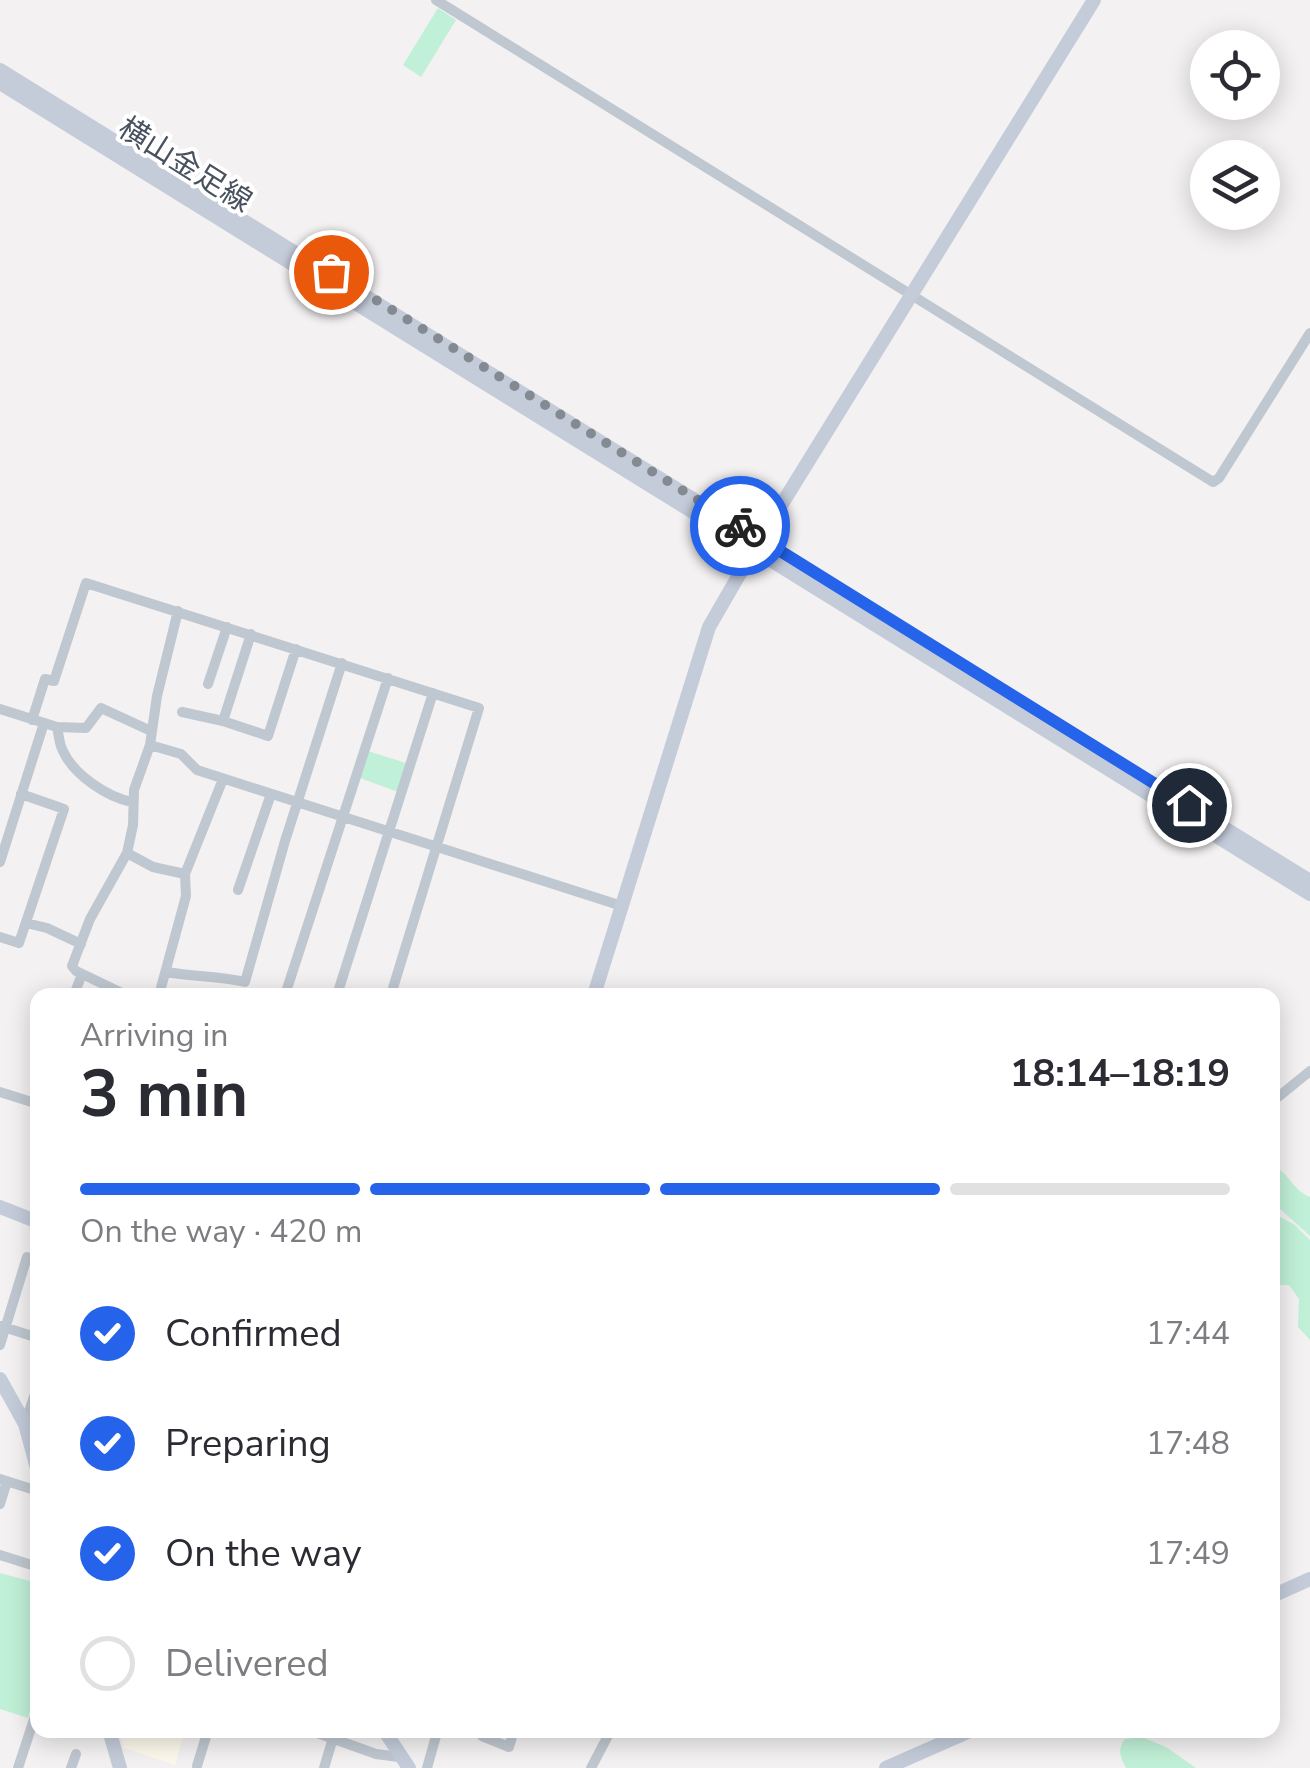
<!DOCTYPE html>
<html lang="en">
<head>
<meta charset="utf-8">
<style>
	body { margin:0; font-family:"Nunito Sans","Noto Sans JP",sans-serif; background:#f7f7f7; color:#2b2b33; height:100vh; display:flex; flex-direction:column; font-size:38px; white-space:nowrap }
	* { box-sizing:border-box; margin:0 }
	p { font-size:32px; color:#7c7c81 }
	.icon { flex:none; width:55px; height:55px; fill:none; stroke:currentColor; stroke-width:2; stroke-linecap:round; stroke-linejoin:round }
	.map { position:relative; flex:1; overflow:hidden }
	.sheet { position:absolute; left:30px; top:988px; width:1250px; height:750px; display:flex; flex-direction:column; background:#fff; border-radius:20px; box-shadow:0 5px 25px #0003 }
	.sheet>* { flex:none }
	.fabs { position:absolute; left:1190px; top:30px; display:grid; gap:20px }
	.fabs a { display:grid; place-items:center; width:90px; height:90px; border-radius:50%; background:#fff; box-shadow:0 5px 25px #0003; font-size:50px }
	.pin { position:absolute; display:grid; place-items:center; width:85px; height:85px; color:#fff; margin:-42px; border:5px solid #fff; border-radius:50%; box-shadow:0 2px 10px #0007 }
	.courier { position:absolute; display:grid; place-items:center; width:100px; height:100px; margin:-50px; border:8px solid #2563eb; border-radius:50%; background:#fff; color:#222; box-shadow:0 2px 12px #0007 }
	.summary em { font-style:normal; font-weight:700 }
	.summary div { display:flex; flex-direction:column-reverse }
	.summary { display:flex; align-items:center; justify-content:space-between; height:170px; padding:0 50px }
	h1 { font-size:65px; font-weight:700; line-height:75px }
	.bar { display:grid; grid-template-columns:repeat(4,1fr); gap:15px 10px; align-content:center; height:120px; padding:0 50px }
	.bar i { height:12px; border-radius:8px; background:#e1e1e2 }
	.bar .selected { background:#2563eb }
	.bar p { grid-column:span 4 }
	ol { padding:0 50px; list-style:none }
	li { display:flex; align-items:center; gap:30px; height:110px }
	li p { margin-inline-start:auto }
	li .icon { padding:10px; border-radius:50%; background:#2563eb; color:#fff; stroke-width:4 }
	li:last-child { color:#7c7c81 }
	li i { width:55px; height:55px; border:5px solid #e1e1e2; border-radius:50% }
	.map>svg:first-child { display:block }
	.commercial { fill:#fdf9ec }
	.green { fill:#c0f0d7 }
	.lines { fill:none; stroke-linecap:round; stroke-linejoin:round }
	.street { stroke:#bfc7d0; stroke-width:10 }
	.secondary { stroke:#c4ccda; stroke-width:14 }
	.done { stroke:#848a92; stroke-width:10; stroke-dasharray:0 18 }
	.route { stroke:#2563eb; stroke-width:12 }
	.labels { text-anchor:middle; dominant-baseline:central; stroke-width:8; stroke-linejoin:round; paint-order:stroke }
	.street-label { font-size:30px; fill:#48525f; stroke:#fff }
</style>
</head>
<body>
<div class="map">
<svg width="1310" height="1768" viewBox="0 0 1310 1768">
	<rect width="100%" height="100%" fill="#f3f1f1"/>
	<!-- commercial -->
	<path class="commercial" d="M 119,1730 L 185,1730 L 175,1765 L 124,1748 Z"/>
	<!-- green -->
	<path class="green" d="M 438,8 L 456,20 L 421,77 L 403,65 Z
		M 368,751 L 406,763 L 398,792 L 360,778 Z
		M 1273,1166 C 1289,1172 1291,1189 1310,1197 L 1310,1236 L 1280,1209 L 1273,1211 Z
		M 1275,1214 L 1295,1225 L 1310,1240 L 1310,1340 L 1298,1327 L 1299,1299 L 1289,1285 L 1280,1285 L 1276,1368 L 1273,1370 Z
		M 0,1573 L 37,1583 L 37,1686 L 28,1718 L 0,1709 Z
		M 1142,1737 L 1166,1747 L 1196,1768 L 1126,1768 C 1120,1757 1117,1749 1125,1739 Z"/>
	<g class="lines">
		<!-- street -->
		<path class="street" d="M 436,0 L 1213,482 L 1219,478 L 1310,333
			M 251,634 L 223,721 L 268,736 L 296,649
			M 208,684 L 227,627
			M 0,709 L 57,727 C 59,735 59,744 63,751 C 74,775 107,797 132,802
			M 182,712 L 223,721
			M 32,720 L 45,679 L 54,681 L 86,583 L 479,708 L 393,988
			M 57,727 L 86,728 L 101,708 L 151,731
			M 150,745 L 181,754 L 197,770 L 622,906
			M 127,853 L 153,867 L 185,874
			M 0,862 L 44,723
			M 238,890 L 271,794
			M 26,923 L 47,928 L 81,944
			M 0,937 L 19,943 L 64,809 L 21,794
			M 167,972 C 194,977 219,976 245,982 L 285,841 L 342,663
			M 74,995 L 82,974
			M 126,995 L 76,971 L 72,966 L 90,919 L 127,853 L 133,825 L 134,790 L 150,745 L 157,696 L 178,611
			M 159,995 L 186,896 L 185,874 L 223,779
			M 285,995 L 388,678
			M 337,995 L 433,693
			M 0,1092 L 38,1104
			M 1272,1102 L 1310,1071
			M 1,1326 L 38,1338
			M 0,1345 L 27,1257
			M 25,1423 L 38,1385
			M 0,1479 L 38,1491
			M 0,1504 L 7,1481
			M 0,1555 L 38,1567
			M 309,1730 L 376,1754 L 399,1757
			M 484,1730 L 482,1736 L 509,1747 L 514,1730
			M 197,1766 L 208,1730
			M 18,1768 L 38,1707
			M 71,1768 L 76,1754
			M 324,1768 L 333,1738
			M 427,1768 L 436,1736
			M 591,1768 L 611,1730"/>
		<!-- secondary -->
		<path class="secondary" d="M 0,70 L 1310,881
			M 0,83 L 1310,894
			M 594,995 L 709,627 L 754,549 L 1094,0
			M 0,1207 L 38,1222
			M 0,1379 L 25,1424 L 38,1472
			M 1272,1596 L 1310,1579
			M 109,1730 L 120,1768
			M 384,1730 L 409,1768
			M 886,1768 L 972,1730"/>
	</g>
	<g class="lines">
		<!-- done -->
		<path class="done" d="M 331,272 L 740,526"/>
		<!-- route -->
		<path class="route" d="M 740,526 L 1189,805"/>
	</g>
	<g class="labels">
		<!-- street labels -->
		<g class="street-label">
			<text transform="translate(185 165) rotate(32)">横山金足線</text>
		</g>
	</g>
</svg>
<div class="fabs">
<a><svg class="icon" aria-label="locate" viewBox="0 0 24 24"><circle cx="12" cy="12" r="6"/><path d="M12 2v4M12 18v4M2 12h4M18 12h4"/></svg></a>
<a><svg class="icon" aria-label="layers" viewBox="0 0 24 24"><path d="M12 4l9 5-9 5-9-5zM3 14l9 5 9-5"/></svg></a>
</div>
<div class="pin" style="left:331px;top:272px;background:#ea580c"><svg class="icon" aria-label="bag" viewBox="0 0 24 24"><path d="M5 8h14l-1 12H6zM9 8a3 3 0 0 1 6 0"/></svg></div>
<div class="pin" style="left:1189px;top:805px;background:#1f2937"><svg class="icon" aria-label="home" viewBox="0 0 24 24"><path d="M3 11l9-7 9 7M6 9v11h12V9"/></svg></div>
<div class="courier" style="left:740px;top:526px"><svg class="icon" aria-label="bike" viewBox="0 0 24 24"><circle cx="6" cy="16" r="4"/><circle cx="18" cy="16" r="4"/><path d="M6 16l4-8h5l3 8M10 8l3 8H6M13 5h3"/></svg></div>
<section class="sheet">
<div class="summary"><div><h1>3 min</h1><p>Arriving in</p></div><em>18:14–18:19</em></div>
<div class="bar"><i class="selected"></i><i class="selected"></i><i class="selected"></i><i></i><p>On the way · 420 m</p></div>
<ol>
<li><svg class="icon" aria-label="check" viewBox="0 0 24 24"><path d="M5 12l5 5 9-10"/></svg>Confirmed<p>17:44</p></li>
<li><svg class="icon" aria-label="check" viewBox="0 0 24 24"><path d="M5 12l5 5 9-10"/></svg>Preparing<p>17:48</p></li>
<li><svg class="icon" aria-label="check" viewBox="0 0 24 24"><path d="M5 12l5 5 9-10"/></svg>On the way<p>17:49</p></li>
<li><i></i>Delivered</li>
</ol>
</section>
</div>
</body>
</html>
